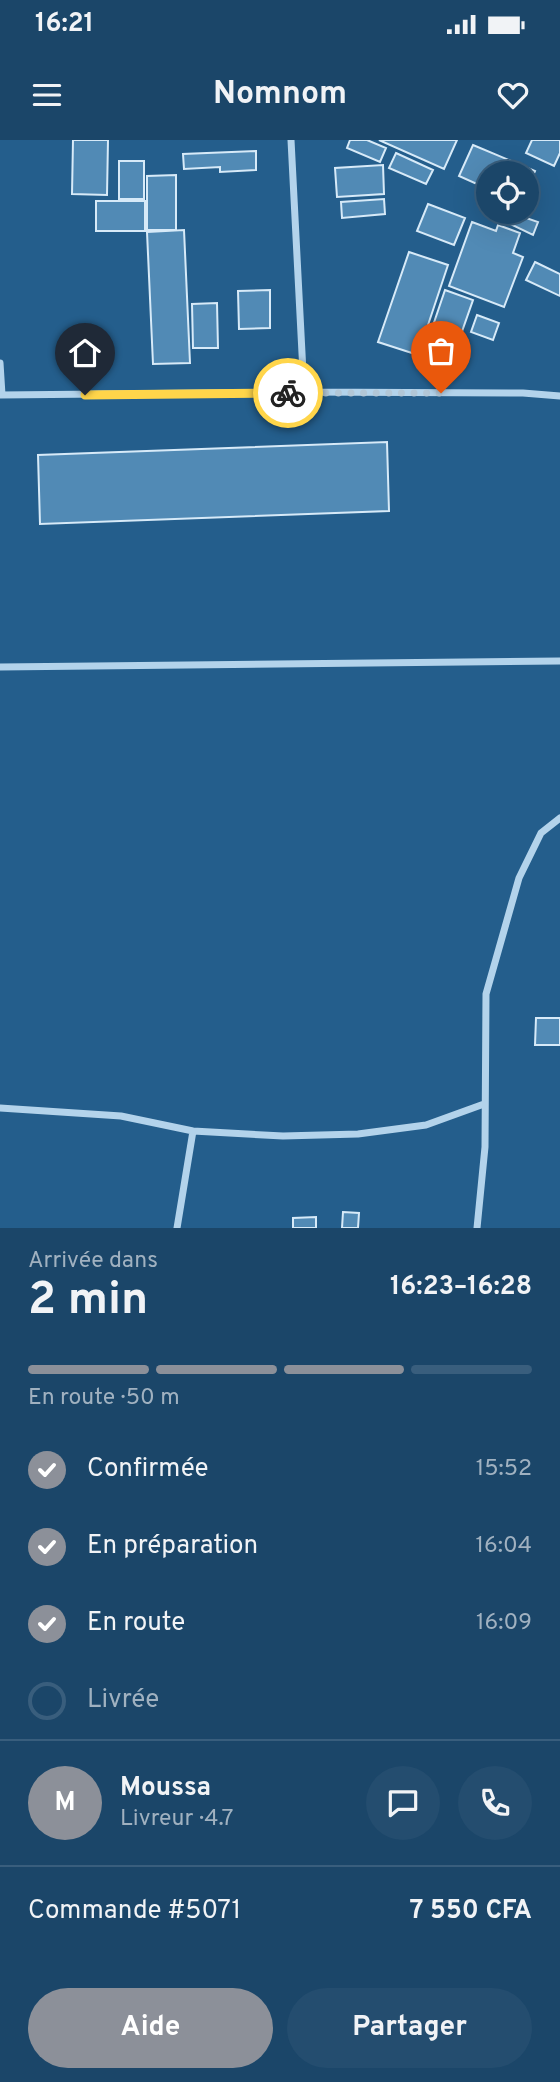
<!DOCTYPE html>
<html lang="fr">
<head>
<meta charset="utf-8">
<style>
	body { margin:0; font-family:Overpass,sans-serif; background:#244d6f; color:#f1f3f6; height:100vh; display:flex; flex-direction:column; font-size:26px; white-space:nowrap }
	* { box-sizing:border-box; margin:0 }
	p { font-size:23px; color:#a0b1c0 }
	.icon { flex:none; width:38px; height:38px; fill:none; stroke:currentColor; stroke-width:2; stroke-linecap:round; stroke-linejoin:round }
	.map { position:relative; height:1088px; overflow:hidden }
	.panel { display:flex; flex-direction:column; background:#1b4669; flex:1 }
	.panel>* { flex:none }
	.tools { position:absolute; left:476px; top:21px; display:grid; gap:14px }
	.tools a { display:grid; place-items:center; width:63px; height:63px; border-radius:50%; background:#1b4669; box-shadow:0 7px 28px #0002,0 0 0 2px #395e7d; font-size:35px }
	.pin { position:absolute; display:grid; place-items:center; width:60px; height:60px; color:#fff; margin:-72px -30px; border-radius:50% 50% 50% 0; rotate:-45deg; box-shadow:0 0 7px #0007 }
	.pin .icon { rotate:45deg }
	.courier { position:absolute; display:grid; place-items:center; width:70px; height:70px; margin:-35px; border:5px solid #ffd54a; border-radius:50%; background:#fff; color:#222; box-shadow:0 2px 9px #0007 }
	.head em { font-style:normal; font-weight:700 }
	.head div { display:flex; flex-direction:column-reverse }
	.head { display:flex; align-items:center; justify-content:space-between; height:119px; padding:0 28px }
	h1 { font-size:46px; font-weight:700; line-height:52px }
	.bar { display:grid; grid-template-columns:repeat(4,1fr); gap:10px 7px; align-content:center; height:84px; padding:0 28px }
	.bar i { height:9px; border-radius:5px; background:#395e7d }
	.bar .selected { background:#8c9099 }
	.bar p { grid-column:span 4 }
	.line { display:flex; align-items:center; gap:18px; padding:0 28px; border-top:2px solid #395e7d }
	.line div { flex:1 }
	.round { display:grid; place-items:center; flex:none; width:74px; height:74px; border-radius:37px; background:#244d6f }
	ol { padding:0 28px; list-style:none }
	li { display:flex; align-items:center; gap:21px; height:77px }
	li p { margin-inline-start:auto }
	li .icon { padding:7px; border-radius:50%; background:#8c9099; color:#fff; stroke-width:4 }
	li:last-child { color:#a0b1c0 }
	li i { width:38px; height:38px; border:4px solid #395e7d; border-radius:50% }
	.primary-button { display:flex; gap:14px; margin-top:auto; padding:14px 28px }
	.primary-button a { flex:1; height:80px; border-radius:42px; background:#8c9099; color:#fff; font-size:28px; font-weight:700; line-height:80px; text-align:center }
	.primary-button a+a { background:#244d6f; color:#f1f3f6 }
	.status { display:flex; justify-content:space-between; align-items:center; height:49px; padding:0 35px; background:#1b4669; direction:ltr }
	.status svg { height:19px; fill:currentColor }
	header { display:flex; justify-content:space-between; align-items:center; height:91px; padding:0 28px; background:#1b4669; font-size:32px; font-weight:700 }
	.map>svg:first-child { display:block }
	.building { fill:#518ab5; stroke:#d7eaf8; stroke-width:2 }
	.lines { fill:none; stroke-linecap:round; stroke-linejoin:round }
	.minor { stroke:#b3d3eb; stroke-width:7 }
	.done { stroke:#b2c7d7; stroke-width:7; stroke-dasharray:0 12.6 }
	.route { stroke:#ffd54a; stroke-width:9 }
</style>
</head>
<body>
<div class="status"><b>16:21</b><svg viewBox="0 0 49 12"><path d="M0 12V9h3v3zM5 12V6h3v6zM10 12V3h3v9zM15 12V0h3v12zM26 1h20v11H26zM47 4h2v5h-2z"/></svg></div>
<header><svg class="icon" aria-label="menu" viewBox="0 0 24 24"><path d="M4 6h16M4 12h16M4 18h16"/></svg>Nomnom<svg class="icon" aria-label="heart" viewBox="0 0 24 24"><path d="M12 20l-8-8c-3-5 5-10 8-4 3-6 11-1 8 4z"/></svg></header>
<div class="map">
<svg width="560" height="1088" viewBox="0 0 560 1088">
	<rect width="100%" height="100%" fill="#245e8c"/>
	<!-- building -->
	<path class="building" d="M 73,0 L 108,0 L 107,55 L 72,54 Z
		M 350,0 L 367,0 L 386,8 L 380,22 L 347,8 Z
		M 379,0 L 457,0 L 444,29 Z
		M 532,0 L 560,0 L 560,13 L 554,26 L 526,13 Z
		M 473,5 L 535,31 L 527,49 L 527,33 L 488,33 L 488,49 L 459,36 Z
		M 256,11 L 256,30 L 220,32 L 220,27 L 184,29 L 183,14 Z
		M 396,13 L 433,30 L 426,44 L 389,28 Z
		M 119,21 L 144,21 L 144,59 L 119,59 Z
		M 383,25 L 384,54 L 337,57 L 335,28 Z
		M 176,35 L 176,90 L 147,90 L 147,36 Z
		M 384,59 L 385,74 L 342,78 L 341,62 Z
		M 96,61 L 145,61 L 145,91 L 96,91 Z
		M 428,64 L 465,78 L 454,105 L 417,91 Z
		M 509,72 L 538,82 L 533,95 L 504,81 Z
		M 472,82 L 496,91 L 498,85 L 520,93 L 513,113 L 523,117 L 504,167 L 449,146 Z
		M 184,90 L 190,223 L 153,224 L 147,92 Z
		M 409,112 L 448,125 L 418,215 L 378,202 Z
		M 535,122 L 560,134 L 560,156 L 526,140 Z
		M 270,150 L 270,188 L 239,189 L 238,151 Z
		M 445,150 L 473,160 L 453,217 L 422,218 Z
		M 217,163 L 218,208 L 193,208 L 192,164 Z
		M 477,175 L 499,183 L 493,200 L 471,192 Z
		M 387,302 L 389,371 L 40,384 L 38,315 Z
		M 536,878 L 560,878 L 560,905 L 535,905 Z
		M 343,1072 L 359,1073 L 358,1088 L 342,1088 Z
		M 316,1077 L 316,1088 L 293,1088 L 293,1078 Z"/>
	<g class="lines">
		<!-- minor -->
		<path class="minor" d="M 291,0 L 304,252
			M 0,223 L 2,255
			M 0,255 L 304,252 L 523,253 L 560,256
			M 0,527 L 560,521
			M 0,968 L 121,976 L 193,991 L 283,996 L 358,994 L 426,985 L 484,964
			M 177,1088 L 193,991
			M 477,1088 L 485,1007 L 486,854 L 519,738 L 541,693 L 560,678"/>
	</g>
	<g class="lines">
		<!-- done -->
		<path class="done" d="M 288,253 L 441,253"/>
		<!-- route -->
		<path class="route" d="M 85,255 L 288,253"/>
	</g>
</svg>
<div class="tools">
<a><svg class="icon" aria-label="locate" viewBox="0 0 24 24"><circle cx="12" cy="12" r="6"/><path d="M12 2v4M12 18v4M2 12h4M18 12h4"/></svg></a>
</div>
<div class="pin" style="left:441px;top:253px;background:#ea580c"><svg class="icon" aria-label="bag" viewBox="0 0 24 24"><path d="M5 8h14l-1 12H6zM9 8a3 3 0 0 1 6 0"/></svg></div>
<div class="pin" style="left:85px;top:255px;background:#1f2937"><svg class="icon" aria-label="home" viewBox="0 0 24 24"><path d="M3 11l9-7 9 7M6 9v11h12V9"/></svg></div>
<div class="courier" style="left:288px;top:253px"><svg class="icon" aria-label="bike" viewBox="0 0 24 24"><circle cx="6" cy="16" r="4"/><circle cx="18" cy="16" r="4"/><path d="M6 16l4-8h5l3 8M10 8l3 8H6M13 5h3"/></svg></div>
</div>
<section class="panel">
<div class="head"><div><h1>2 min</h1><p>Arrivée dans</p></div><em>16:23–16:28</em></div>
<div class="bar"><i class="selected"></i><i class="selected"></i><i class="selected"></i><i></i><p>En route · 50 m</p></div>
<ol>
<li><svg class="icon" aria-label="check" viewBox="0 0 24 24"><path d="M5 12l5 5 9-10"/></svg>Confirmée<p>15:52</p></li>
<li><svg class="icon" aria-label="check" viewBox="0 0 24 24"><path d="M5 12l5 5 9-10"/></svg>En préparation<p>16:04</p></li>
<li><svg class="icon" aria-label="check" viewBox="0 0 24 24"><path d="M5 12l5 5 9-10"/></svg>En route<p>16:09</p></li>
<li><i></i>Livrée</li>
</ol>
<div class="line" style="height:126px"><b class="round" style="background:#8c9099;color:#fff">M</b><div><b>Moussa</b><p>Livreur · 4.7</p></div><a class="round"><svg class="icon" aria-label="chat" viewBox="0 0 24 24"><path d="M4 5h16v11H9l-5 4z"/></svg></a><a class="round"><svg class="icon" aria-label="phone" viewBox="0 0 24 24"><path d="M5 4h4l2 5-3 2q2 4 5 5l2-3 5 2v4C11 20 4 13 5 4z"/></svg></a></div>
<div class="line" style="height:91px"><div>Commande #5071</div><b>7 550 CFA</b></div>
<div class="primary-button"><a>Aide</a><a>Partager</a></div>
</section>
</body>
</html>
